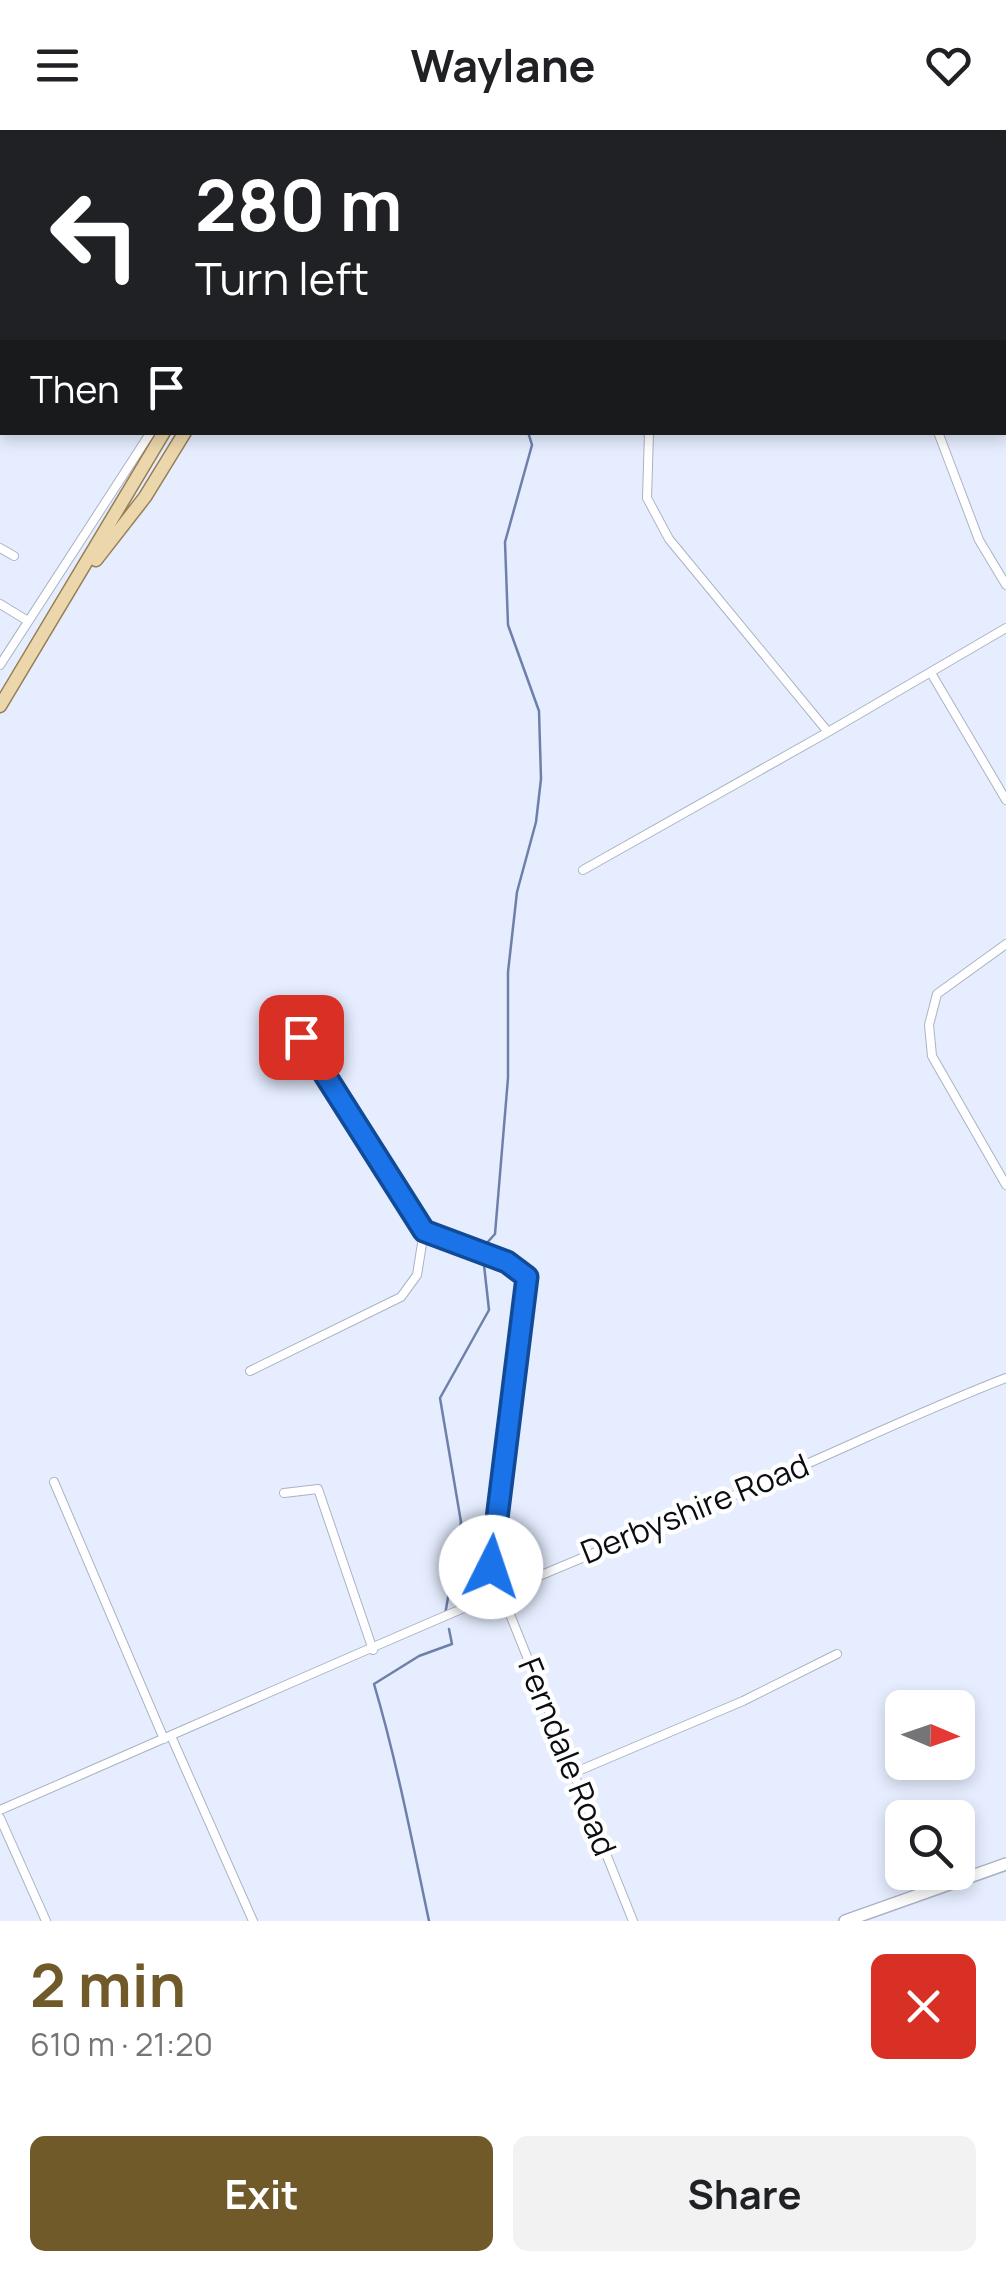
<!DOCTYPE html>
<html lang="en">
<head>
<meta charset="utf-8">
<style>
	:root { --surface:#fff; --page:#f2f2f2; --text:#202124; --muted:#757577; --accent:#705a29 }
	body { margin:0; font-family:Manrope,sans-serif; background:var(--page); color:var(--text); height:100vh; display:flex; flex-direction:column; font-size:38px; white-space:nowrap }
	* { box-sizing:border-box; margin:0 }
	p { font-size:32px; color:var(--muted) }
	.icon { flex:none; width:55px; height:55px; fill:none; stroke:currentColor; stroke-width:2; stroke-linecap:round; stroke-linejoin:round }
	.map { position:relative; height:1791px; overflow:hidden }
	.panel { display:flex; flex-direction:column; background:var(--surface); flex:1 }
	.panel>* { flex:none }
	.banner { position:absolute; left:0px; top:0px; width:1008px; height:305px; box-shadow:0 5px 15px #0003; background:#202124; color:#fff; overflow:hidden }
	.needle { width:65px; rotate:92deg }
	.fabs { position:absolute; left:885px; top:1560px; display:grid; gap:20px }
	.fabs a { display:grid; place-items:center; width:90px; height:90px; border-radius:15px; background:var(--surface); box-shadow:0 5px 15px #0003; font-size:50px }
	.pin { position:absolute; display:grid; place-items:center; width:85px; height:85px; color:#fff; margin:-42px; border-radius:20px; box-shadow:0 5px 15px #0006 }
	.me { position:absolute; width:110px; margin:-55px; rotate:4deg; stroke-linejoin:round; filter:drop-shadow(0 0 8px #0008) }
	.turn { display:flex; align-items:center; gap:35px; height:210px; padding:0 30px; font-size:45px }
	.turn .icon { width:130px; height:130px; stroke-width:2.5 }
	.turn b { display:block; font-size:70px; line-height:85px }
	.then { display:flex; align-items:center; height:95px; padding:0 30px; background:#0003; gap:20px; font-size:38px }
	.round { display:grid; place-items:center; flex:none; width:105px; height:105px; border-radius:15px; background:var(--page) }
	.headline { display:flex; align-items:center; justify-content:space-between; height:170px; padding:0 30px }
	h1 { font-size:60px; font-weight:700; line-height:75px; color:var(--accent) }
	.cta { display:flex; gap:20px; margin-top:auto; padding:20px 30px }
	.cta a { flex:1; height:115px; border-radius:15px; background:var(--accent); color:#fff; font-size:40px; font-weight:700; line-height:115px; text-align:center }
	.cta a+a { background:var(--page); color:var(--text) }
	header { display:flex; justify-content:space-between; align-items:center; height:130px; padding:0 30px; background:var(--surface); font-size:45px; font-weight:700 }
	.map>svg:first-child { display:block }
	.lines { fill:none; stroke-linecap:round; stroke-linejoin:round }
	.stream { stroke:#6e80aa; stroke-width:2.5 }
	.minor-casing { stroke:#abb2c3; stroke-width:10 }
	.secondary-casing { stroke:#abb2c3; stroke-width:14 }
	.primary-casing { stroke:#957f53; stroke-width:15 }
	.trunk-casing { stroke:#957f53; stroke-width:15 }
	.minor { stroke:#fff; stroke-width:8 }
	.secondary { stroke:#fff; stroke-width:11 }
	.primary { stroke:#ecd7ac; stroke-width:12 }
	.trunk { stroke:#e6ca90; stroke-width:12 }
	.route-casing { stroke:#114b97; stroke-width:25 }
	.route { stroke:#1a73e8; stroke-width:18 }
	.labels { text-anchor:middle; stroke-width:9; stroke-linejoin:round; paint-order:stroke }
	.street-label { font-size:32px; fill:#0b0d13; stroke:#fff }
</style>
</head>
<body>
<header><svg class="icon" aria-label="menu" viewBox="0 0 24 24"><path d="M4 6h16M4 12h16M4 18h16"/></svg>Waylane<svg class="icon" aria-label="heart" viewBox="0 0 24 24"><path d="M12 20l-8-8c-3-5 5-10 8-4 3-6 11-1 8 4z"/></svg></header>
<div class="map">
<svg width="1006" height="1791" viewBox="0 0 1006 1791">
	<rect width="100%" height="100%" fill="#e5edff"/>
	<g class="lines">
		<path class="stream" d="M 636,2 L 638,0
			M 484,1116 L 495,1104 L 508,948 L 508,842 L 517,762 L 536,692 L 541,649 L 539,581 L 508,495 L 505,412 L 532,315 L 528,302
			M 445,1485 L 461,1392 L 440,1268 L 489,1180 L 483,1126
			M 429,1791 C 412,1711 397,1632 374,1554 L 419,1526 L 452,1514 L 449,1499"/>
		<defs>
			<path id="minor" d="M 91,2 L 93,0
				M 146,2 L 148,0
				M 329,2 L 330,0
				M 440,2 L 442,0
				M 579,2 L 581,0
				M 778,2 L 780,0
				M 0,4 L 2,6
				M 0,60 L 2,61
				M 0,112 L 2,114
				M 0,167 L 2,168
				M 0,236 L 2,232
				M 649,302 L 647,368 L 669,409 L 828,602 L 1006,498
				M 938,302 L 979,410 L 1006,455
				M 0,418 L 14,426
				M 0,474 L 28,491
				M 0,535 L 151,302
				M 931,543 L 1006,670
				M 583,740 L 828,602
				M 1006,814 L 937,864 L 929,895 L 932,926 L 1006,1055
				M 301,907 L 424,1101 L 507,1132 L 527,1147 L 491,1437 L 633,1791
				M 250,1241 L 401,1167 L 417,1145 L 424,1101
				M 54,1352 L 164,1609
				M 284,1363 L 318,1359 L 373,1520
				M 171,1606 L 253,1791
				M 571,1644 L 743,1571 L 837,1524
				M 0,1680 C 233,1579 466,1474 701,1379 C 804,1338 903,1288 1006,1248
				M 0,1688 L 46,1791"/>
			<path id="secondary" d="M 845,1791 L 1006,1734"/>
			<path id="primary" d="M 355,2 L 357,0
				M 371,2 L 373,0
				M 96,430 L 145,367 L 185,302
				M 0,576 L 164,302"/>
			<path id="trunk" d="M 343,2 L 345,0
				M 387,2 L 389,0"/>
		</defs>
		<use href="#minor" class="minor-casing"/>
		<use href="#secondary" class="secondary-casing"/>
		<use href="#primary" class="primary-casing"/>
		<use href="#trunk" class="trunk-casing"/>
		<use href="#minor" class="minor"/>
		<use href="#secondary" class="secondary"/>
		<use href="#primary" class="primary"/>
		<use href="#trunk" class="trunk"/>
	</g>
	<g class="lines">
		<defs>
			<path id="route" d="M 301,907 L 424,1101 L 507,1132 L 527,1147 L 491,1437"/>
		</defs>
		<use href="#route" class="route-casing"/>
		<use href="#route" class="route"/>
	</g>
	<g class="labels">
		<g class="street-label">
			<text transform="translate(695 1379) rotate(-22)" y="11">Derbyshire Road</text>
			<text transform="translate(567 1627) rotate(68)" y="11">Ferndale Road</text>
		</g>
	</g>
</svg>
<div class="fabs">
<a><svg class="needle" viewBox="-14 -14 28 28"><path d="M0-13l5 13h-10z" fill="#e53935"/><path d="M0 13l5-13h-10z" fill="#757577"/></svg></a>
<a><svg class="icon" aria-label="search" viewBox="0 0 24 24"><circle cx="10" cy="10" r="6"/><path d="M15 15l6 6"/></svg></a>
</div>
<div class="pin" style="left:301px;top:907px;background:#d93025"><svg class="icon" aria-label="arrive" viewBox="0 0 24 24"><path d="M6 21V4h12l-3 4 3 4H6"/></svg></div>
<svg class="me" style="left:491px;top:1437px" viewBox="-20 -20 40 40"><circle r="19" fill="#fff"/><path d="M0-13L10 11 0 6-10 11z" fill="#1a73e8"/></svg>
<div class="banner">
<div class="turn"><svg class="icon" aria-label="left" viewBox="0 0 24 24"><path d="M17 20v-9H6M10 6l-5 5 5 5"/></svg><div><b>280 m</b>Turn left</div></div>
<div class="then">Then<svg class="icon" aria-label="arrive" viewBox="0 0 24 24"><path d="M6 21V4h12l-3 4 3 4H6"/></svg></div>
</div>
</div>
<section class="panel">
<div class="headline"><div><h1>2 min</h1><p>610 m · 21:20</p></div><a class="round" style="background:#d93025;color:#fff"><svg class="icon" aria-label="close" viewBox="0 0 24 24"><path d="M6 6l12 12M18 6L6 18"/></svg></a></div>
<div class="cta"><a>Exit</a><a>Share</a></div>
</section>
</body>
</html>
